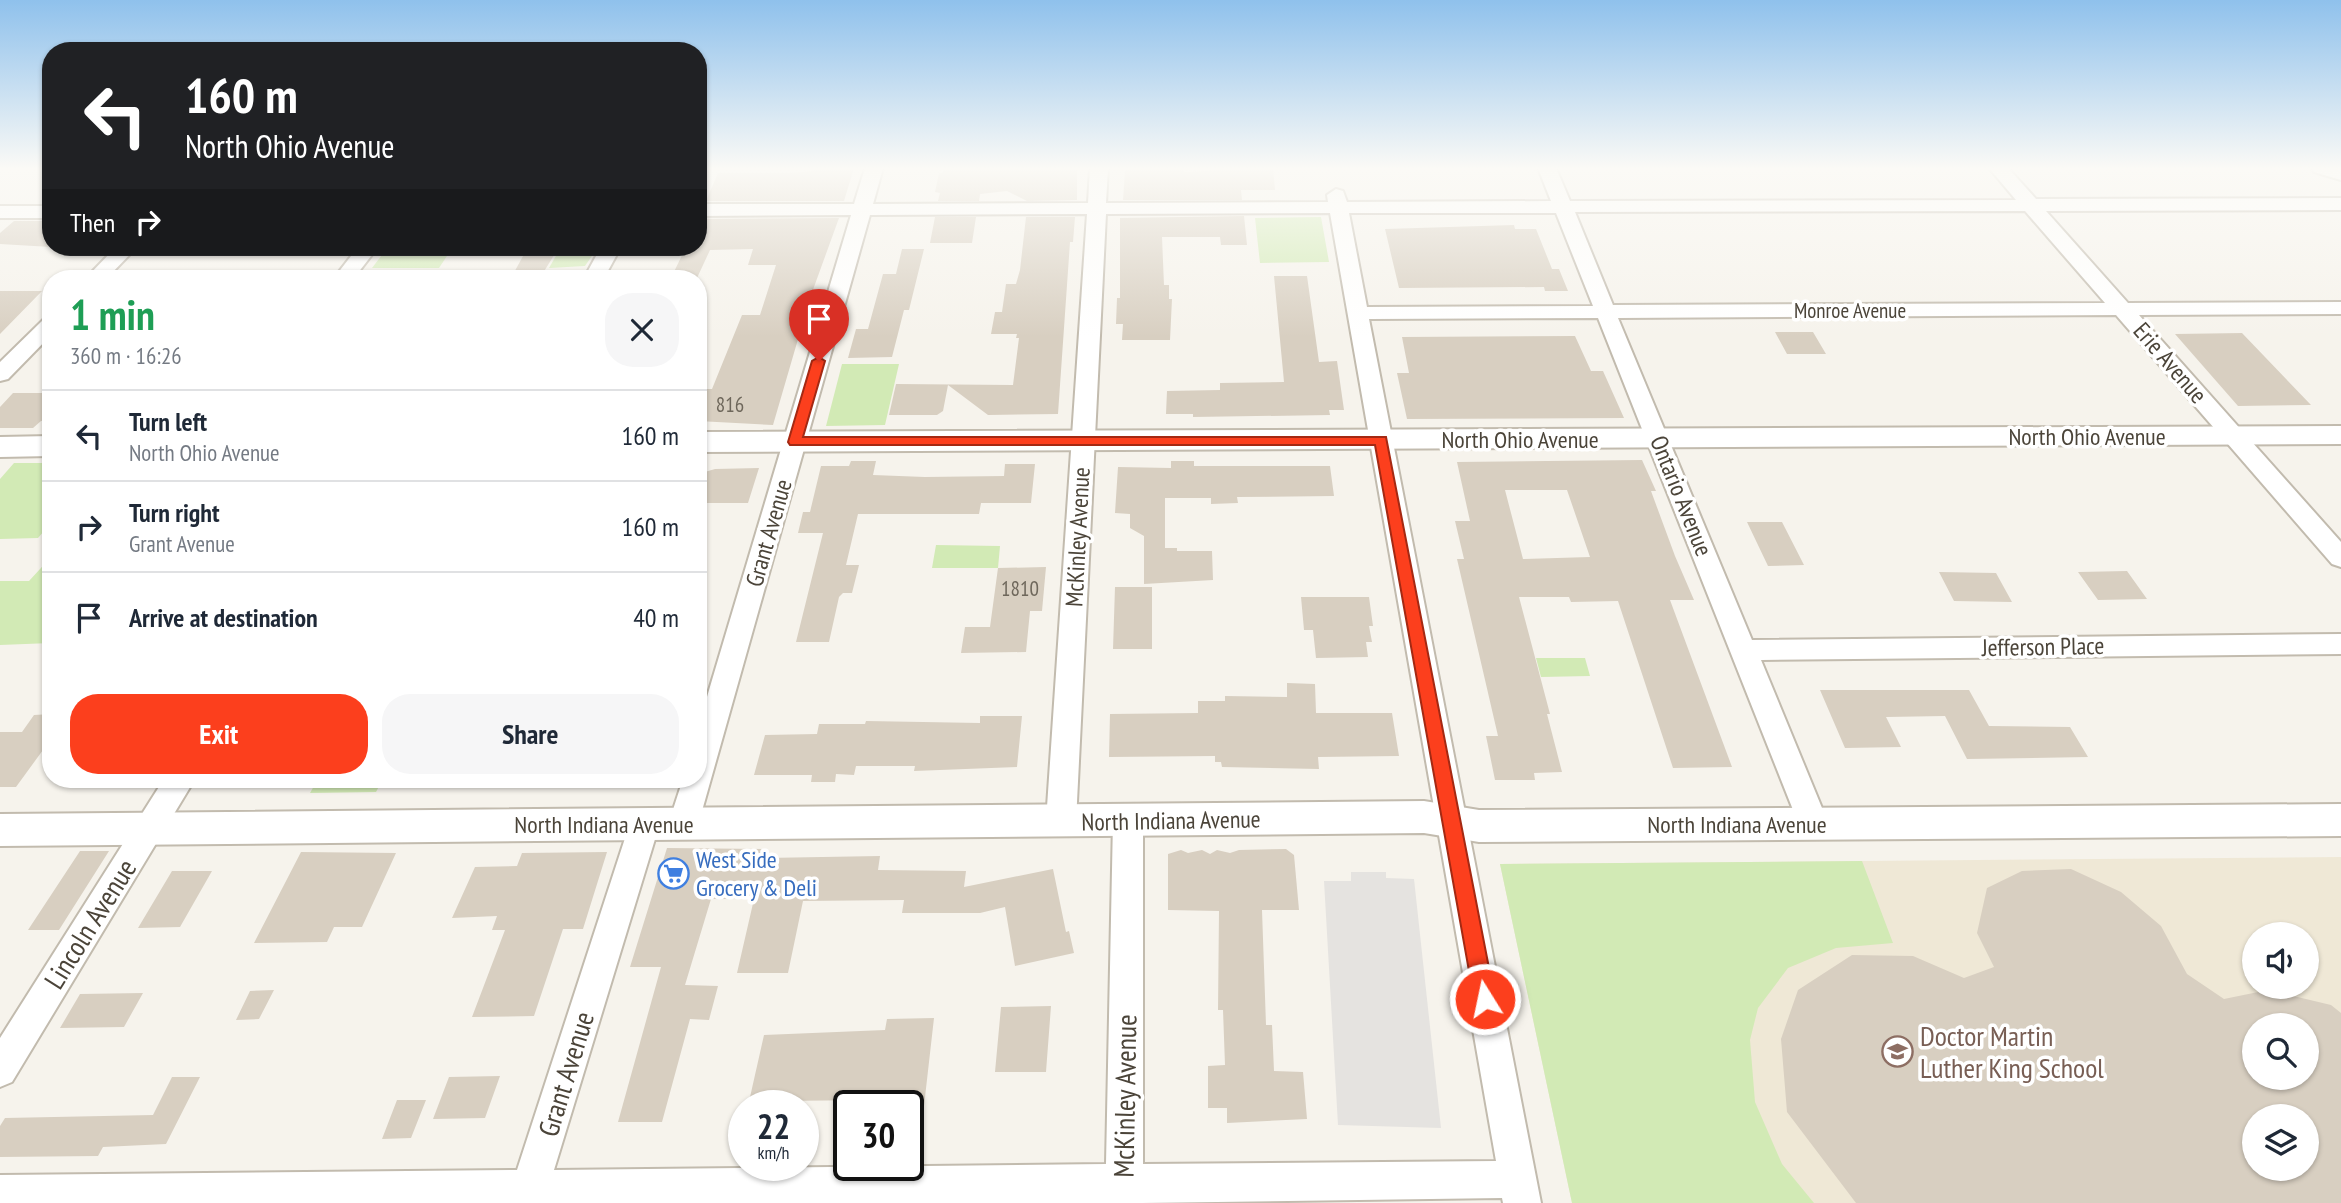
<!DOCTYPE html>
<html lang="en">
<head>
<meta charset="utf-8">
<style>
	:root { --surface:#fff; --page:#f6f6f7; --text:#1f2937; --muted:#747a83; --line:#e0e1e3; --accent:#fc3f1d }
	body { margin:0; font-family:"PT Sans Narrow",sans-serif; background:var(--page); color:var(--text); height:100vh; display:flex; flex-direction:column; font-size:26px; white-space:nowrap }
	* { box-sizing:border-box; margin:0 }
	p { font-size:23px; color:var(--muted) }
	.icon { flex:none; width:38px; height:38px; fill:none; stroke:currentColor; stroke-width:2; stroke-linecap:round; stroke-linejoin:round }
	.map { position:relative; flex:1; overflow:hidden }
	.drawer { position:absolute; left:42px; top:270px; width:665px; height:518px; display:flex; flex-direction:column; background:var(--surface); border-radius:28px; box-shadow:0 2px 5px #0004 }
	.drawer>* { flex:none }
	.guide { position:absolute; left:42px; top:42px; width:665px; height:214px; border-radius:28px; box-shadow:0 2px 5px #0004; background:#202124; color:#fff; overflow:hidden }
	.buttons { position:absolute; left:2242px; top:922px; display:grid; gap:14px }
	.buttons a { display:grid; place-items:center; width:77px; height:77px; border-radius:50%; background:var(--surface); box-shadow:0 2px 5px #0004; font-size:35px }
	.speed { position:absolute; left:728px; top:1090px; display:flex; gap:14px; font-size:35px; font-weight:700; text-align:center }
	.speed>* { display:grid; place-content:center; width:91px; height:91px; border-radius:50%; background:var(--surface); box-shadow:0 2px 5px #0004; line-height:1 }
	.speed small { font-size:18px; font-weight:400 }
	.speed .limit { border:4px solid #111; border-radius:10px; background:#fff; color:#111 }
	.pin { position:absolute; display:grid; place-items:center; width:60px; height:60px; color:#fff; margin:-72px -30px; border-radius:50% 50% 50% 0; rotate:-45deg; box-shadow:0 0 7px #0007 }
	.pin .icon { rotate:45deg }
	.me { position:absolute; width:77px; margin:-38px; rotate:350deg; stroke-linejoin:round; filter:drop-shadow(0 0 5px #0008) }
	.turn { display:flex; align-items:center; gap:24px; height:147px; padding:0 28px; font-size:32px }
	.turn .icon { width:91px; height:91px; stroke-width:2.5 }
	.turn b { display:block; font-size:49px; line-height:60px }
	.then { display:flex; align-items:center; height:66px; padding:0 28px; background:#0003; gap:14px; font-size:26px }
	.round { display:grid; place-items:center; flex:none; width:74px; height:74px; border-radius:28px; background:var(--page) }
	.headline { display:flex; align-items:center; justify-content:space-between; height:119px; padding:0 28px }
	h1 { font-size:42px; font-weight:600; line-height:52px; color:#1e9e55 }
	.action { display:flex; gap:14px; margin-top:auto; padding:14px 28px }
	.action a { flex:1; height:80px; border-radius:28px; background:var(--accent); color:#fff; font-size:28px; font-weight:600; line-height:80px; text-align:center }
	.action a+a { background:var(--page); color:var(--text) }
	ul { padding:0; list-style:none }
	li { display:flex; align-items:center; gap:21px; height:91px; padding:0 28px; border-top:2px solid var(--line) }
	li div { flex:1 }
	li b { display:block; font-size:26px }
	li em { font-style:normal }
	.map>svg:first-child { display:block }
	.education { fill:#efe8d6; fill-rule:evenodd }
	.green { fill:#d2eab5 }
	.parking { fill:#e5e3e0 }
	.building { fill:#d8cfc1; fill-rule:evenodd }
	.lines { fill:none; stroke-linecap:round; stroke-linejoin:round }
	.minor-casing { stroke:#c2bbae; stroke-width:4 }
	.tertiary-casing { stroke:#c2bbae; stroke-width:4 }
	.minor { fill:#fff; fill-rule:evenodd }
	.tertiary { fill:#fff; fill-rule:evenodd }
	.route { fill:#fc3f1d; stroke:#a42913; stroke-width:2 }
	.labels { text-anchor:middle; stroke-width:7; stroke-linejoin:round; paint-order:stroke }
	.far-street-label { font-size:21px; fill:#4b4439; stroke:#fff }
	.number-label { font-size:21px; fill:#6e675b }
	.street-label { font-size:24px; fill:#4b4439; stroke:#fff }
	.shop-label { font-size:24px; fill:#366cbe; stroke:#fff; text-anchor:start }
	.near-street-label { font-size:28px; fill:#4b4439; stroke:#fff }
	.near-education-label { font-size:28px; fill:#785e54; stroke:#fff; text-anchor:start }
</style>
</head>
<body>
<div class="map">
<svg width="2341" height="1203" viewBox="0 0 2341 1203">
	<rect width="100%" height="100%" fill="#f6f3ec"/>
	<path class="education" d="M 2341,857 L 2341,1203 L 1572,1203 L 1500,864 ZM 2254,934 L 2306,934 L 2306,987 L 2254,987 ZM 2254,1026 L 2306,1026 L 2306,1078 L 2254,1078 ZM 2254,1116 L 2306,1116 L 2306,1169 L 2254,1169 Z"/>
	<path class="green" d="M 1321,217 L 1329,262 L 1260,263 L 1255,218 Z
		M 388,247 L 453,247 L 439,268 L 372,268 Z
		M 561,247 L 598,247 L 585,266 L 549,268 Z
		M 842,364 L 899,364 L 885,425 L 826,426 Z
		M 14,463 L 51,463 L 51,523 L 38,538 L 0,539 L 0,479 Z
		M 936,545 L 1000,546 L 998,568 L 932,568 Z
		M 51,557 L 51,643 L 0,645 L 0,581 L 29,581 Z
		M 1536,658 L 1585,658 L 1590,676 L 1541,677 Z
		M 318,779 L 383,779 L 376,792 L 310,793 Z
		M 1862,861 L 1893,943 L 1836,948 L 1788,968 L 1758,1008 L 1750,1040 L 1755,1102 L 1782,1164 L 1814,1203 L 1572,1203 L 1500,864 Z"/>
	<path class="parking" d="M 1351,872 L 1386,872 L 1386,878 L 1414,879 L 1441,1128 L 1338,1125 L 1324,881 L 1351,881 Z"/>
	<path class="building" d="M 815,168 L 854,168 L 844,201 L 706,201 L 718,173 L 788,173 L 814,171 Z
		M 943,168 L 1077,168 L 1077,200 L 1027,201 L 1007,191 L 980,194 L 979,201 L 938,201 L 940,193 L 935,192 L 939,173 L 943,173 Z
		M 1132,168 L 1184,168 L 1184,172 L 1273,168 L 1275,190 L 1241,190 L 1242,200 L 1123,200 L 1125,171 Z
		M 1244,216 L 1247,245 L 1221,245 L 1220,237 L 1162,237 L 1164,285 L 1169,285 L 1169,299 L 1172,299 L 1170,340 L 1122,340 L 1123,324 L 1116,324 L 1117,298 L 1120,298 L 1120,218 Z
		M 935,217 L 976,217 L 972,243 L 930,243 Z
		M 1026,217 L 1075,217 L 1073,242 L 1070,242 L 1058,414 L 988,415 L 948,385 L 943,411 L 937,415 L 889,415 L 896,384 L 1013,385 L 1019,338 L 1016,338 L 1017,334 L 991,334 L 995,312 L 1002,312 L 1006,284 L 1016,284 L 1020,270 Z
		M 839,218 L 810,298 L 773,425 L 698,421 L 698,389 L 712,389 L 742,315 L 760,315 L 776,265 L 748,265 L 753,249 L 710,250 L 697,278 L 671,278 L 686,247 L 698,247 L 698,219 Z
		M 14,221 L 51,221 L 51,247 L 0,244 L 0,233 Z
		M 1514,225 L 1515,229 L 1536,229 L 1552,269 L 1559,269 L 1568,291 L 1545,291 L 1544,287 L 1399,288 L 1385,229 Z
		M 528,247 L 559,247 L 540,278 L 511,278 Z
		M 902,249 L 924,249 L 909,310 L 904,310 L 892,357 L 848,358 L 856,329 L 868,329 L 883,274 L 896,274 Z
		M 1274,276 L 1307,276 L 1319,362 L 1337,361 L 1344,410 L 1329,410 L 1330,415 L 1193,417 L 1193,414 L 1166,414 L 1167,391 L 1220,390 L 1220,383 L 1284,382 Z
		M 0,291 L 42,291 L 0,334 Z
		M 1775,332 L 1813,332 L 1826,354 L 1787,354 Z
		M 2242,333 L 2311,405 L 2238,406 L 2175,334 Z
		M 1575,336 L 1591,371 L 1603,371 L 1624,418 L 1407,419 L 1397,373 L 1409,373 L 1402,337 Z
		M 13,393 L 51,393 L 51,420 L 41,421 L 33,428 L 0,428 L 0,407 Z
		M 1642,460 L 1656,491 L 1651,491 L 1675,556 L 1694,600 L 1670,600 L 1732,767 L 1673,768 L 1618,601 L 1571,602 L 1569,597 L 1519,597 L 1550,714 L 1547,714 L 1562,772 L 1534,773 L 1535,780 L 1495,780 L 1486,736 L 1498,736 L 1457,559 L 1464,559 L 1455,521 L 1470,521 L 1457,462 ZM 1505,490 L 1567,490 L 1590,557 L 1523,559 Z
		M 851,461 L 876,461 L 873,475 L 925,477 L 1004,476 L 1005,464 L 1035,464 L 1031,503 L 981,503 L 979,514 L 858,514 L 846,565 L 859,565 L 852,593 L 843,593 L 839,597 L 829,642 L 796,642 L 823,533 L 798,533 L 803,512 L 810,512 L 821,466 L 849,466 Z
		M 1171,461 L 1194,461 L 1194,466 L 1330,466 L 1334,496 L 1237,497 L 1238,503 L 1211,504 L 1211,498 L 1165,498 L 1165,548 L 1177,548 L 1177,551 L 1212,551 L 1213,580 L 1144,584 L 1144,536 L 1130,528 L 1130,514 L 1115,513 L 1118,467 L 1171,468 Z
		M 759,468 L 748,503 L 698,503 L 698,474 L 715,469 Z
		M 1747,522 L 1782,522 L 1804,565 L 1768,566 Z
		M 1046,567 L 1042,611 L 1030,611 L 1026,652 L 961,653 L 965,627 L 990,627 L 998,568 Z
		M 2127,571 L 2147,599 L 2098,600 L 2078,572 Z
		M 1939,572 L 1996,573 L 2012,602 L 1954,601 Z
		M 1115,587 L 1152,587 L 1152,649 L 1113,649 Z
		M 1301,597 L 1369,597 L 1373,626 L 1369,626 L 1372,642 L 1366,642 L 1368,657 L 1316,658 L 1313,630 L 1304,630 Z
		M 1287,683 L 1315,684 L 1316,713 L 1392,713 L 1399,756 L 1318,757 L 1319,769 L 1222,767 L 1221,762 L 1215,762 L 1215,756 L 1109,757 L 1110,714 L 1198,713 L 1198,701 L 1225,701 L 1225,696 L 1287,697 Z
		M 1820,690 L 1969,690 L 1989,726 L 2070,727 L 2088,757 L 1967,759 L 1945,716 L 1886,717 L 1901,747 L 1845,748 Z
		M 51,714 L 51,739 L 16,787 L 0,787 L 0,732 L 22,732 L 34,715 Z
		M 980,716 L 1022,716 L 1017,767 L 914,771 L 915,766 L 856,766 L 854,775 L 836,774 L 835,782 L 811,782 L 812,775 L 754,775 L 765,735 L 817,734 L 819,724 L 865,724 L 866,721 L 980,723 Z
		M 667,848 L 767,849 L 765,858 L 880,856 L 878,870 L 966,871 L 964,887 L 1053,869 L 1066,932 L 1069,931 L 1074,953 L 1015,966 L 1005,907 L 980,913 L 902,913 L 904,900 L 803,901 L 788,973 L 737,973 L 754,899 L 711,899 L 685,985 L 718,986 L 709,1020 L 690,1019 L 662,1122 L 618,1122 L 661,967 L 630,967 Z
		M 1286,849 L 1294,855 L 1299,910 L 1262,910 L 1266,1025 L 1272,1025 L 1274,1071 L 1303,1072 L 1307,1119 L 1227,1123 L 1227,1108 L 1208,1108 L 1208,1066 L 1225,1065 L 1223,1010 L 1218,1010 L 1219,911 L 1168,910 L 1168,854 L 1181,850 L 1188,853 L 1202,850 L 1210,854 L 1217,850 L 1230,853 L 1239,850 Z
		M 80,851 L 109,851 L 59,930 L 28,930 Z
		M 301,852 L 396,853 L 362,927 L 334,927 L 327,942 L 254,943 Z
		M 607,852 L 583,929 L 563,929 L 534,1016 L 472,1017 L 505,930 L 492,930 L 497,916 L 452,918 L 475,867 L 517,866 L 522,853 Z
		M 2071,869 L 2121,892 L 2161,926 L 2187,974 L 2224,999 L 2268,990 L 2331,1005 L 2341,1013 L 2341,1203 L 1856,1203 L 1787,1112 L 1781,1039 L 1798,990 L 1852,955 L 1913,956 L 1964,978 L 1994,967 L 1977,933 L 1987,888 L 2022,871 ZM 2254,1026 L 2306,1026 L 2306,1078 L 2254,1078 ZM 2254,1116 L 2306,1116 L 2306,1169 L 2254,1169 Z
		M 172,871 L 212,871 L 180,927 L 138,928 Z
		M 274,990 L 259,1019 L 236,1020 L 250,991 Z
		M 143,993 L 124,1027 L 60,1028 L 80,994 Z
		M 1051,1006 L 1046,1072 L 995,1072 L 1001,1007 Z
		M 934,1018 L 924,1106 L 874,1106 L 875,1100 L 776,1101 L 775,1106 L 748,1106 L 764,1035 L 885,1030 L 887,1019 Z
		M 500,1076 L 485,1118 L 433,1119 L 449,1077 Z
		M 172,1077 L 200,1077 L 166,1144 L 103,1147 L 98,1156 L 0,1157 L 0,1126 L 5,1118 L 153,1115 Z
		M 397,1100 L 426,1100 L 411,1138 L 382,1139 Z"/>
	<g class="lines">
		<defs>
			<path id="minor" d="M 865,168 L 883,168 L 873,204 L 1088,203 L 1090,168 L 1108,168 L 1106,203 L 1328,202 L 1327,195 L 1336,189 L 1343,191 L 1347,202 L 1551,201 L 1538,168 L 1556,168 L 1570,201 L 2016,200 L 1989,168 L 2008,168 L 2036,199 L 2341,198 L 2341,210 L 2046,211 L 2128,303 L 2341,302 L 2341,314 L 2139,315 L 2341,542 L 2341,567 L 2332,564 L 2116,315 L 1618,318 L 1752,640 L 2341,634 L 2341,654 L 1761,660 L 1829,825 L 1825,834 L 1814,838 L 1803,834 L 1799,825 L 1598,318 L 1369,319 L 1541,1203 L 1503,1203 L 1502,1198 L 1142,1203 L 0,1203 L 0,1175 L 517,1170 L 629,826 L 633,817 L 644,813 L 655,817 L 659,826 L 554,1170 L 1106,1164 L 1113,821 L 1117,812 L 1128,808 L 1139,812 L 1143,821 L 1143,1164 L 1496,1161 L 1330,213 L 1106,214 L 1076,822 L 1072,831 L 1061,835 L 1050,831 L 1046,822 L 1087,214 L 870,215 L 698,825 L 694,834 L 683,838 L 672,834 L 668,825 L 683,779 L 698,779 L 698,727 L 851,215 L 698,216 L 698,204 L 854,204 ZM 2025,211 L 2105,303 L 1613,305 L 1575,212 ZM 1349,213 L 1556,213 L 1593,306 L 1367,307 Z
				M 2311,168 L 2341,169 L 2341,180 L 2314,172 Z
				M 0,206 L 51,206 L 51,218 L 0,218 Z
				M 116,247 L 137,247 L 107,278 L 86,278 Z
				M 358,247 L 378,247 L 354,278 L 334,278 Z
				M 601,247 L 621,247 L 604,278 L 584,278 Z
				M 51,317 L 51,335 L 8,379 L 0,381 L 0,362 L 44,319 Z
				M 164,779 L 195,779 L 12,1082 L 0,1087 L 0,1038 Z"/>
			<path id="tertiary" d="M 2341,426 L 2341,444 L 698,452 L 698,432 Z
				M 51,436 L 51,456 L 0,457 L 0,437 Z
				M 1424,801 L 1479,810 L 2341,804 L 2341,836 L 1479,842 L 1424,833 L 0,846 L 0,814 Z"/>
		</defs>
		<use href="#minor" class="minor-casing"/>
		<use href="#tertiary" class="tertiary-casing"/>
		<use href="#minor" class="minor"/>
		<use href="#tertiary" class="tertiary"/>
	</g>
	<linearGradient id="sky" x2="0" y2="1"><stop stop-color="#8fc1ec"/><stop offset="0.5" stop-color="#fbfaf6"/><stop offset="1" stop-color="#fbfaf6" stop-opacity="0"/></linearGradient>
	<rect width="2341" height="337" fill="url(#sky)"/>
	<path class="route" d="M 819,357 L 825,361 L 803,437 L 1386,437 L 1495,999 L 1492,1006 L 1485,1009 L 1477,1006 L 1474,999 L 1375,445 L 790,445 L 788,442 L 812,361 Z"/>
	<defs>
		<symbol id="supermarket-ring" viewBox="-11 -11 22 22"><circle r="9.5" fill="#fff" stroke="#3f7fe0" stroke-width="1.5"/><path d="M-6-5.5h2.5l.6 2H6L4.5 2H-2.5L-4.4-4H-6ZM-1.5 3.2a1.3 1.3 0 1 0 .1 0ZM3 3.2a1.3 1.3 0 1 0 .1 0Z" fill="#3f7fe0"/></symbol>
		<symbol id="school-ring" viewBox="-11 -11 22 22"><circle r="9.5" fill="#fff" stroke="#8d6e63" stroke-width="1.5"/><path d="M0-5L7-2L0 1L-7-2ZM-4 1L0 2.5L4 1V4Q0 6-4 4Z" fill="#8d6e63"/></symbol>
	</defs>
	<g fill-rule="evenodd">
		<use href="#supermarket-ring" x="656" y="856" width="35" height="35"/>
		<use href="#school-ring" x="1880" y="1034" width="35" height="35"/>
	</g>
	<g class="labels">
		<g class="far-street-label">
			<text x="1850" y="318">Monroe Avenue</text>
		</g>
		<g class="number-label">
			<text x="730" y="412">816</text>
			<text x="1020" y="596">1810</text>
		</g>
		<g class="street-label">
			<text transform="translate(2170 363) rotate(49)" y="8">Erie Avenue</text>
			<text x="2087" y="445">North Ohio Avenue</text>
			<text x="1520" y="448">North Ohio Avenue</text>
			<text transform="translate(1681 496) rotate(68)" y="8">Ontario Avenue</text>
			<text transform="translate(769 533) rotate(-74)" y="8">Grant Avenue</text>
			<text transform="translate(1078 537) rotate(-87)" y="8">McKinley Avenue</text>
			<text transform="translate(2043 647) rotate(-1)" y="8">Jefferson Place</text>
			<text transform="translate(1171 821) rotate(-1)" y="8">North Indiana Avenue</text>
			<text x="604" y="833">North Indiana Avenue</text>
			<text x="1737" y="833">North Indiana Avenue</text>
		</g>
		<g class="shop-label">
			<text x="696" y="868">West Side<tspan x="696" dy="28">Grocery &amp; Deli</tspan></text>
		</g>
		<g class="near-street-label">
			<text transform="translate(90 924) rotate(-58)" y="10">Lincoln Avenue</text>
			<text transform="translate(566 1074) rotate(-73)" y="10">Grant Avenue</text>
			<text transform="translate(1125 1096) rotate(-89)" y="10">McKinley Avenue</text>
		</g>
		<g class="near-education-label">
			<text x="1920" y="1046">Doctor Martin<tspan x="1920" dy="32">Luther King School</tspan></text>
		</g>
	</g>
</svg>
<div class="buttons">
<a><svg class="icon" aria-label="sound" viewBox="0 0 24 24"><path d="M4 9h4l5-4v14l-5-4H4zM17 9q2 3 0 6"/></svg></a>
<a><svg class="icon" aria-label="search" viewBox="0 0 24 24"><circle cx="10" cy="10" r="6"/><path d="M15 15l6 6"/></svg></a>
<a><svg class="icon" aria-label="layers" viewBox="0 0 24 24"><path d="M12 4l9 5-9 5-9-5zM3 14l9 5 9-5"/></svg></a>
</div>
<div class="speed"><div>22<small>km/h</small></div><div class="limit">30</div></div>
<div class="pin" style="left:819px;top:361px;background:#d93025"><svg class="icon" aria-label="arrive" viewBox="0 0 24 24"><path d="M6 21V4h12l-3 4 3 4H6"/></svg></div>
<svg class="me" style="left:1485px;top:999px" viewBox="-20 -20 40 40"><circle r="17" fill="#fc3f1d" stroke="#fff" stroke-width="3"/><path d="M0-11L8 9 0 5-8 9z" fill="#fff"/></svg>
<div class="guide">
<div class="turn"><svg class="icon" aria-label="left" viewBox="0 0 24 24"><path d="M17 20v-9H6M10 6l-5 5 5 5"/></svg><div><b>160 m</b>North Ohio Avenue</div></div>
<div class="then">Then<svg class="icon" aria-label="right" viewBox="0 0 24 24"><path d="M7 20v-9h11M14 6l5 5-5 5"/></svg></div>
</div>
<section class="drawer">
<div class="headline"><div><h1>1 min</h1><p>360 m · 16:26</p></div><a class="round"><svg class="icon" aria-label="close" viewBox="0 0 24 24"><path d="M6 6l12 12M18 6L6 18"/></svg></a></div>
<ul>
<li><svg class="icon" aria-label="left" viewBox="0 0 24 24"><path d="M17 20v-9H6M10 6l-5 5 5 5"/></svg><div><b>Turn left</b><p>North Ohio Avenue</p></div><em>160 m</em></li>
<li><svg class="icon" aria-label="right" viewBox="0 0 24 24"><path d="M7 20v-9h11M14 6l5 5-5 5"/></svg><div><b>Turn right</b><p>Grant Avenue</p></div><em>160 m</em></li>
<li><svg class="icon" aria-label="arrive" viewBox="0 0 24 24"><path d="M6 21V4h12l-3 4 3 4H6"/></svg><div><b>Arrive at destination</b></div><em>40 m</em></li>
</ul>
<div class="action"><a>Exit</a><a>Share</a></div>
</section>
</div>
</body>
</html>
